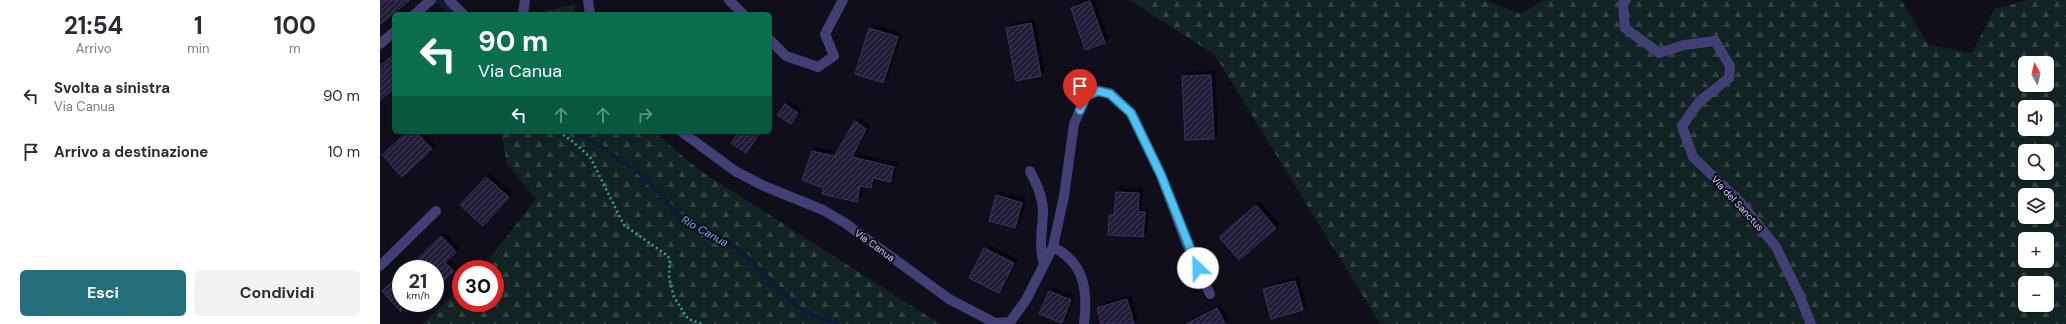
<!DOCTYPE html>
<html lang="it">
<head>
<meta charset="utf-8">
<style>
	:root { --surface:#fff; --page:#f2f2f3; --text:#2b2b33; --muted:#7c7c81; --accent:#256f7c }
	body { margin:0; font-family:"DM Sans",sans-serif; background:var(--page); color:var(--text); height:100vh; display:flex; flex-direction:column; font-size:15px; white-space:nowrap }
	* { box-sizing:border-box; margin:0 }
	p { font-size:13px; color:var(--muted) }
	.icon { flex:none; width:22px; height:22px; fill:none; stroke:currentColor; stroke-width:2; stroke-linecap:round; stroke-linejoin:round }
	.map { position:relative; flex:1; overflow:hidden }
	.details { display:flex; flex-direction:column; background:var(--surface); width:380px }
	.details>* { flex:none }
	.hud { position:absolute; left:12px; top:12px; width:380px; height:122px; border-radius:6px; box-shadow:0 1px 3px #0004; background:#0b6e4f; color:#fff; overflow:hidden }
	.needle { width:26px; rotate:352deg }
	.controls { position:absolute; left:1638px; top:56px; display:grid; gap:8px }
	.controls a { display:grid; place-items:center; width:36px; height:36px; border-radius:6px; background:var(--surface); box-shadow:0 1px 3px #0004; font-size:20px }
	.speed { position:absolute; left:12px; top:260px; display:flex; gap:8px; font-size:20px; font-weight:700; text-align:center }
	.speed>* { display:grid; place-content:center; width:52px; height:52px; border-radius:50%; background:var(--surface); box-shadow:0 1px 3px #0004; line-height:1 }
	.speed small { font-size:10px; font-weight:400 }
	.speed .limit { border:6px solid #d22; background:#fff; color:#111 }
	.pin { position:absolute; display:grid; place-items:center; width:34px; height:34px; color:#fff; margin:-41px -17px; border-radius:50% 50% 50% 0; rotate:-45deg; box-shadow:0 0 4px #0007 }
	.pin .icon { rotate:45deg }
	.me { position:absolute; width:44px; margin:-22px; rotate:336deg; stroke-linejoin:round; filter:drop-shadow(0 0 3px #0008) }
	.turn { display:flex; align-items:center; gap:14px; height:84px; padding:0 20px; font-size:18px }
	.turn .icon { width:52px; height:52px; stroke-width:2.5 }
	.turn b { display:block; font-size:28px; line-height:34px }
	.lanes { display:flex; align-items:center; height:38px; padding:0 20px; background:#0003; justify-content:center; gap:20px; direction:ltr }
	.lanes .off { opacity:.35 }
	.eta { display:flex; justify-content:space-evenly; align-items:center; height:68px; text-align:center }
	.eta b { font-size:24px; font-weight:700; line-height:28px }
	.action { display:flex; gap:8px; margin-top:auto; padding:8px 20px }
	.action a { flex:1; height:46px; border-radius:6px; background:var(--accent); color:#fff; font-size:16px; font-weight:700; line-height:46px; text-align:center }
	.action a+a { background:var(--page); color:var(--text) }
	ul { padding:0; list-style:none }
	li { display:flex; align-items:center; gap:12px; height:56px; padding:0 20px }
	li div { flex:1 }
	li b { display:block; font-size:15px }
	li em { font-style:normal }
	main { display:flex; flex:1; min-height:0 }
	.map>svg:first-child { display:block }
	.forest { fill:url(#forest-firs); fill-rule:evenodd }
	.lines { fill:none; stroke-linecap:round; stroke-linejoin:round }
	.stream { stroke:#0e1c33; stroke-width:5 }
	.building { fill:url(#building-hatch); stroke:#3b3162; filter:url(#shadow) }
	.path { stroke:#3c9e99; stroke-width:2.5; stroke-dasharray:2 3; stroke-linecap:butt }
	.minor { stroke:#413f74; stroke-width:10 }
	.route-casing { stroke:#337fa1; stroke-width:10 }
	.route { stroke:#4fc3f7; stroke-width:7 }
	.labels { text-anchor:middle; stroke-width:4; stroke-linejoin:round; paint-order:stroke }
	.street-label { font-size:10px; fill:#d3cef8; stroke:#100e1b }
	.water-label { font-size:11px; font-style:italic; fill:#6aafeb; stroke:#100e1b }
</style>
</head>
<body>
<main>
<section class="details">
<div class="eta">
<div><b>21:54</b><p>Arrivo</p></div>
<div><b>1</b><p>min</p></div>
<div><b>100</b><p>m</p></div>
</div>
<ul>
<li><svg class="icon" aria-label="left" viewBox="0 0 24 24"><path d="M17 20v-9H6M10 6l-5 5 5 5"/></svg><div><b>Svolta a sinistra</b><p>Via Canua</p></div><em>90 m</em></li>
<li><svg class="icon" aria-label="arrive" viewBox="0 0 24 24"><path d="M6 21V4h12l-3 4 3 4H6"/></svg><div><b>Arrivo a destinazione</b></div><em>10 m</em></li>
</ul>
<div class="action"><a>Esci</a><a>Condividi</a></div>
</section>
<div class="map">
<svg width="1686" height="324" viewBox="0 0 1686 324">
	<defs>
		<pattern id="forest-firs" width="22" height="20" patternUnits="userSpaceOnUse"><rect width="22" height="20" fill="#112423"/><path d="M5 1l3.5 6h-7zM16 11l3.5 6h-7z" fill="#334344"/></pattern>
		<pattern id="building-hatch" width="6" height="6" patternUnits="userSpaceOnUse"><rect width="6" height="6" fill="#221c39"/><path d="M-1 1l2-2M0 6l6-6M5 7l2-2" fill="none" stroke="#413c56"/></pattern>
		<filter id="shadow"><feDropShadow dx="3.5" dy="-3.5" stdDeviation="0" flood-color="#0009"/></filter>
	</defs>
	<rect width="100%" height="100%" fill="#100e1b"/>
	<path class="forest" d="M 745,0 L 1106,0 L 1140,14 L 1164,0 L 1521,0 L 1549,45 L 1592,53 L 1614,9 L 1648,0 L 1686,0 L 1686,324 L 1000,324 L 835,55 L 751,1 ZM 1645,63 L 1667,63 L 1667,85 L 1645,85 ZM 1645,107 L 1667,107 L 1667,129 L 1645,129 ZM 1645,151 L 1667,151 L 1667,173 L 1645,173 ZM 1645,195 L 1667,195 L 1667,217 L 1645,217 ZM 1645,239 L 1667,239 L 1667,261 L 1645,261 ZM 1645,283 L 1667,283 L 1667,305 L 1645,305 Z
		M 195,4 L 194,14 L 160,14 L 162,12 Z
		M 121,132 L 274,132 L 319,170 L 560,324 L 42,324 L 81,288 L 81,303 L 115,303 L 115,269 L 101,269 L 156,199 L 127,164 Z"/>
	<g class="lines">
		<path class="stream" d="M 58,0 L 72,14
			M 198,132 L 260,173 L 283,197 L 296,214 L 357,248 L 419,308 L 442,320 L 456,324"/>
	</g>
	<path class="building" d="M 0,0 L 30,0 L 0,24 Z
		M 710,1 L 725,43 L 705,50 L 691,8 Z
		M 651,23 L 661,76 L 636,81 L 626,28 Z
		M 489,28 L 518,37 L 503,83 L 475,74 Z
		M 14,54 L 14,88 L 0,100 L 0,66 Z
		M 831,75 L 834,139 L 805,140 L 802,76 Z
		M 405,104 L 418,113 L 411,124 L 397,115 Z
		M 475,121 L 486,129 L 472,157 L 514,167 L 510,182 L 493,178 L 491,188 L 480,186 L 477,202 L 442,194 L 443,188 L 422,180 L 432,151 L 454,156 Z
		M 27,132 L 36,132 L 52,149 L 22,177 L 2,155 Z
		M 359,132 L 381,132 L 366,153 L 351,143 Z
		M 106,177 L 129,197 L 103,226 L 80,205 Z
		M 736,192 L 759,193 L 758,212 L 765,212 L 763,237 L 728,235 L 729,215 L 734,215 Z
		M 616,195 L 642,203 L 635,228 L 609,221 Z
		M 876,205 L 896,228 L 859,260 L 839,237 Z
		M 61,236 L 76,252 L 65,262 L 74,271 L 55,288 L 55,269 L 27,269 Z
		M 604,248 L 634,263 L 619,293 L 589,278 Z
		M 21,274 L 21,312 L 2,291 Z
		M 915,281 L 923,310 L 891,319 L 883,289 Z
		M 669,291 L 691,300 L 682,323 L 659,314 Z
		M 747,299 L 754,324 L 721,324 L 717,308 Z
		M 837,308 L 845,324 L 806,324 Z"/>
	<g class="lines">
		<path class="path" d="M 179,132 L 192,141 L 210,157 L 244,225 L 288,256 L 290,260 L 289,278 L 294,297 L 308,319 L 322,324"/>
		<path class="minor" d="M 69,0 L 83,14
			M 208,0 L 210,14
			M 349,0 L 363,14
			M 1246,0 L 1243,3 L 1245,28 L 1279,53 L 1304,45 L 1335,41 L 1350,66 L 1349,78 L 1319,102 L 1302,126 L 1313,157 L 1361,203 L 1396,247 L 1418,292 L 1431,324
			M 35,14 L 51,0
			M 143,14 L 145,0
			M 390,40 L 406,56 L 438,67 L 454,56 L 445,34 L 463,0
			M 0,44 L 14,32
			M 302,132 L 355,171 L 384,186 L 443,210 L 465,223 L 569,299 L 615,323 L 630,322 L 646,300 L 673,247 L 684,196 L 694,124 L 706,96 L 718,91 L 730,93 L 751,113 L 781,175 L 806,242 L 830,294
			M 650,171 C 656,183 662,195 663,209 C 663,229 658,244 664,265
			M 673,247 C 705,263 708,291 704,324
			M 0,266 L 56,211"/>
	</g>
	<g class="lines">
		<defs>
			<path id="route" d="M 700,110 L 706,96 L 718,91 L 730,94 L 751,113 L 781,175 L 818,268"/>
		</defs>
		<use href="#route" class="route-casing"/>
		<use href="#route" class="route"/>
	</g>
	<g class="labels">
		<g class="street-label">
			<text transform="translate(1358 203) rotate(47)" y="4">Via del Sanctus</text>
			<text transform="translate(495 245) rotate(36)" y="4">Via Canua</text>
		</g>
		<g class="water-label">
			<text transform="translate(325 231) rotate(29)" y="4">Rio Canua</text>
		</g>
	</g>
</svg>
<div class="controls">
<a><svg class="needle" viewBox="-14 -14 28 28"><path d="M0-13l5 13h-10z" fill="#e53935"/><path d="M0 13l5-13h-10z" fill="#7c7c81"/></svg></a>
<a><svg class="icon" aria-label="sound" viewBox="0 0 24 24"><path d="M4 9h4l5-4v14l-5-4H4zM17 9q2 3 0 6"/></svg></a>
<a><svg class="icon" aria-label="search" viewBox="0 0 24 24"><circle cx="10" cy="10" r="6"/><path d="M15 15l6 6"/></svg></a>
<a><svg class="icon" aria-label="layers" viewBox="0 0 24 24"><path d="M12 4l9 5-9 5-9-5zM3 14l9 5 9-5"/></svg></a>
<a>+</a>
<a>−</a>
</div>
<div class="speed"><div>21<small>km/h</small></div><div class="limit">30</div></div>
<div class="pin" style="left:700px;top:110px;background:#d93025"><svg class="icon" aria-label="arrive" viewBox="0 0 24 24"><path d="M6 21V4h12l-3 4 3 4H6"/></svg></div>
<svg class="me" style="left:818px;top:268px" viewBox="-20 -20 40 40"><circle r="19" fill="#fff"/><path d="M0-13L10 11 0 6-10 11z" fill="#4fc3f7"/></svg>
<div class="hud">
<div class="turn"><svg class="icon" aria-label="left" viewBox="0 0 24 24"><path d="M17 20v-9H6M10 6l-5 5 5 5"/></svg><div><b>90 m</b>Via Canua</div></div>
<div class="lanes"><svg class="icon" aria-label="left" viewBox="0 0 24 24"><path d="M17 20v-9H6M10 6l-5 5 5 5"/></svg><svg class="icon off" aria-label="ahead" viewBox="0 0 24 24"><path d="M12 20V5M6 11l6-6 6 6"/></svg><svg class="icon off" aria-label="ahead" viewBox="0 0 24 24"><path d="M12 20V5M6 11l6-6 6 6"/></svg><svg class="icon off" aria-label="right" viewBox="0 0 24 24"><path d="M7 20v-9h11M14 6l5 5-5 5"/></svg></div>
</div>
</div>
</main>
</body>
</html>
